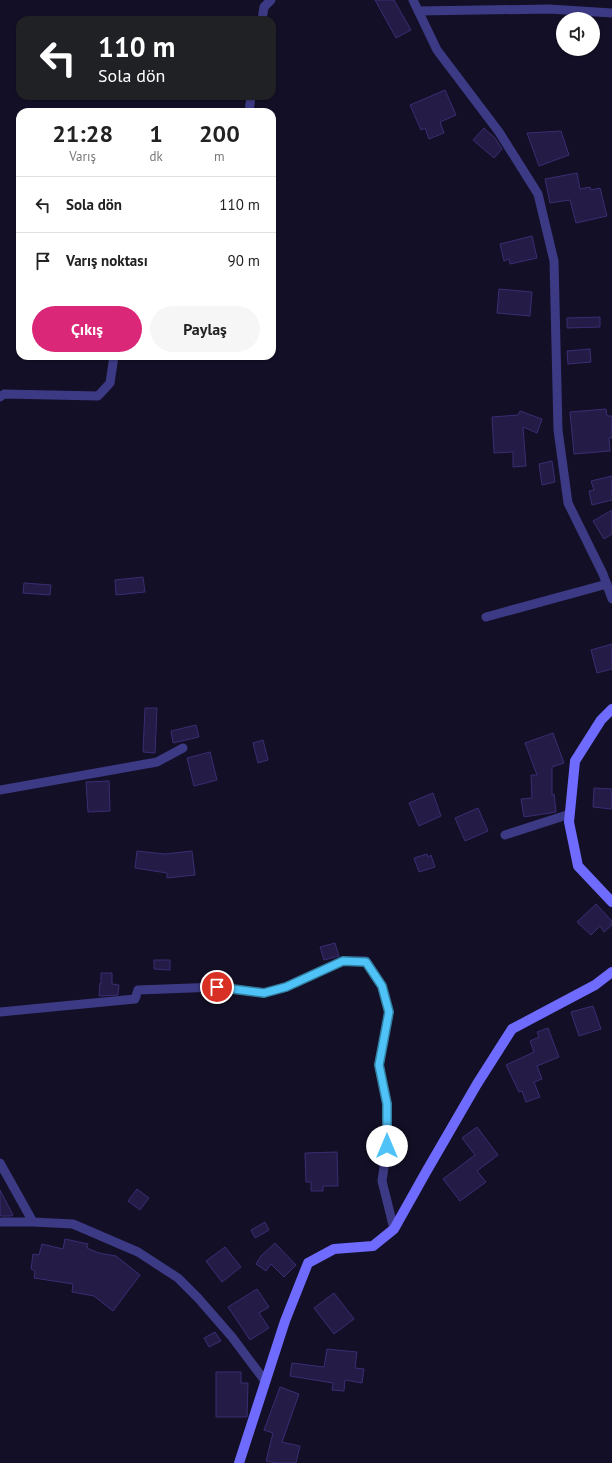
<!DOCTYPE html>
<html lang="tr">
<head>
<meta charset="utf-8">
<style>
	:root { --surface:#fff; --page:#f6f6f6; --text:#222; --muted:#767676; --line:#e0e0e0; --accent:#db2777 }
	body { margin:0; font-family:"PT Sans",sans-serif; background:var(--page); color:var(--text); height:100vh; display:flex; flex-direction:column; font-size:15px; white-space:nowrap }
	* { box-sizing:border-box; margin:0 }
	p { font-size:13px; color:var(--muted) }
	.icon { flex:none; width:22px; height:22px; fill:none; stroke:currentColor; stroke-width:2; stroke-linecap:round; stroke-linejoin:round }
	.map { position:relative; flex:1; overflow:hidden }
	.panel { position:absolute; left:16px; top:108px; width:260px; height:252px; display:flex; flex-direction:column; background:var(--surface); border-radius:12px; box-shadow:0 1px 3px #0004 }
	.panel>* { flex:none }
	.banner { position:absolute; left:16px; top:16px; width:260px; height:84px; border-radius:12px; box-shadow:0 1px 3px #0004; background:#202124; color:#fff; overflow:hidden }
	.tools { position:absolute; left:556px; top:12px; display:grid; gap:8px }
	.tools a { display:grid; place-items:center; width:44px; height:44px; border-radius:50%; background:var(--surface); box-shadow:0 1px 3px #0004; font-size:20px }
	.pin { position:absolute; display:grid; place-items:center; width:34px; height:34px; color:#fff; margin:-17px; border:2px solid #fff; border-radius:50%; box-shadow:0 1px 4px #0007 }
	.me { position:absolute; width:44px; margin:-22px; rotate:0deg; stroke-linejoin:round; filter:drop-shadow(0 0 3px #0008) }
	.turn { display:flex; align-items:center; gap:14px; height:84px; padding:0 16px; font-size:18px }
	.turn .icon { width:52px; height:52px; stroke-width:2.5 }
	.turn b { display:block; font-size:28px; line-height:34px }
	.eta { display:flex; justify-content:space-evenly; align-items:center; height:68px; text-align:center }
	.eta b { font-size:24px; font-weight:600; line-height:28px }
	.button { display:flex; gap:8px; margin-top:auto; padding:8px 16px }
	.button a { flex:1; height:46px; border-radius:24px; background:var(--accent); color:#fff; font-size:16px; font-weight:600; line-height:46px; text-align:center }
	.button a+a { background:var(--page); color:var(--text) }
	ul { padding:0; list-style:none }
	li { display:flex; align-items:center; gap:12px; height:56px; padding:0 16px; border-top:1px solid var(--line) }
	li div { flex:1 }
	li b { display:block; font-size:15px }
	li em { font-style:normal }
	.map>svg:first-child { display:block }
	.building { fill:#241b47; stroke:#3b2d73 }
	.lines { fill:none; stroke-linecap:round; stroke-linejoin:round }
	.street { stroke:#3d3a85; stroke-width:9 }
	.secondary { stroke:#6f6bff; stroke-width:10 }
	.route-casing { stroke:#337fa1; stroke-width:10 }
	.route { stroke:#4fc3f7; stroke-width:7 }
</style>
</head>
<body>
<div class="map">
<svg width="612" height="1463" viewBox="0 0 612 1463">
	<rect width="100%" height="100%" fill="#130f26"/>
	<path class="building" d="M 375,0 L 394,0 L 411,30 L 396,38 Z
		M 445,90 L 456,115 L 440,122 L 444,133 L 429,139 L 425,128 L 421,130 L 410,105 Z
		M 484,128 L 495,138 L 502,149 L 494,158 L 473,140 Z
		M 561,131 L 569,155 L 539,166 L 527,133 Z
		M 577,173 L 580,189 L 590,187 L 591,190 L 600,188 L 607,216 L 576,223 L 570,200 L 550,203 L 545,179 Z
		M 532,236 L 537,258 L 510,264 L 509,259 L 504,261 L 500,244 Z
		M 499,289 L 532,292 L 530,316 L 497,313 Z
		M 600,317 L 600,327 L 567,328 L 567,318 Z
		M 590,349 L 591,362 L 568,364 L 567,351 Z
		M 606,409 L 607,416 L 612,416 L 612,438 L 609,438 L 610,451 L 574,454 L 570,412 Z
		M 520,411 L 542,419 L 537,433 L 523,427 L 526,466 L 513,467 L 513,452 L 494,453 L 492,417 L 518,415 Z
		M 552,461 L 555,482 L 542,485 L 539,464 Z
		M 612,476 L 612,500 L 592,505 L 589,491 L 594,490 L 591,481 Z
		M 612,510 L 612,534 L 604,539 L 593,521 Z
		M 143,577 L 145,592 L 116,595 L 115,580 Z
		M 24,583 L 51,585 L 50,595 L 23,593 Z
		M 612,644 L 612,669 L 597,673 L 591,650 Z
		M 145,708 L 157,708 L 155,753 L 143,752 Z
		M 196,725 L 199,737 L 173,743 L 171,731 Z
		M 553,733 L 564,763 L 552,767 L 552,795 L 554,794 L 556,812 L 524,817 L 521,799 L 532,798 L 531,775 L 537,775 L 525,743 Z
		M 263,740 L 268,760 L 258,763 L 253,743 Z
		M 210,752 L 217,780 L 194,786 L 187,758 Z
		M 109,781 L 110,811 L 88,812 L 86,782 Z
		M 594,788 L 612,789 L 612,809 L 593,807 Z
		M 433,793 L 441,816 L 419,826 L 409,803 Z
		M 478,808 L 488,831 L 465,841 L 455,818 Z
		M 137,851 L 165,854 L 192,851 L 195,875 L 167,878 L 167,873 L 135,868 Z
		M 427,854 L 428,857 L 431,855 L 435,867 L 419,872 L 414,858 Z
		M 596,904 L 612,921 L 612,925 L 604,932 L 600,926 L 591,935 L 577,922 Z
		M 335,943 L 339,956 L 324,960 L 320,947 Z
		M 154,960 L 170,960 L 170,970 L 154,969 Z
		M 101,973 L 112,973 L 112,984 L 119,985 L 118,995 L 99,996 L 100,983 L 101,983 Z
		M 593,1006 L 601,1029 L 579,1036 L 571,1012 Z
		M 548,1028 L 559,1057 L 537,1066 L 542,1079 L 534,1082 L 540,1097 L 526,1102 L 522,1091 L 519,1092 L 506,1065 L 534,1052 L 530,1041 L 539,1037 L 537,1032 Z
		M 477,1127 L 498,1155 L 477,1171 L 486,1182 L 460,1201 L 443,1179 L 475,1155 L 462,1138 Z
		M 337,1152 L 338,1186 L 323,1186 L 323,1191 L 311,1191 L 311,1182 L 306,1182 L 305,1153 Z
		M 137,1189 L 149,1198 L 140,1210 L 128,1201 Z
		M 0,1190 L 13,1215 L 12,1216 L 1,1216 L 0,1215 Z
		M 265,1222 L 269,1230 L 255,1238 L 251,1230 Z
		M 65,1239 L 88,1244 L 87,1248 L 99,1253 L 116,1256 L 140,1275 L 113,1311 L 94,1296 L 72,1292 L 73,1284 L 34,1278 L 35,1271 L 31,1269 L 33,1254 L 39,1255 L 42,1244 L 63,1249 Z
		M 275,1243 L 296,1265 L 284,1277 L 271,1264 L 266,1271 L 256,1264 L 261,1256 Z
		M 225,1247 L 241,1267 L 222,1282 L 206,1261 Z
		M 257,1289 L 269,1307 L 259,1313 L 269,1328 L 250,1340 L 228,1307 Z
		M 334,1293 L 354,1319 L 334,1334 L 314,1308 Z
		M 215,1332 L 221,1341 L 209,1347 L 204,1338 Z
		M 327,1349 L 357,1352 L 355,1368 L 364,1369 L 362,1383 L 345,1380 L 344,1391 L 332,1390 L 333,1383 L 290,1376 L 292,1363 L 324,1367 Z
		M 216,1372 L 241,1372 L 241,1383 L 248,1383 L 247,1417 L 216,1417 Z
		M 280,1387 L 299,1394 L 282,1442 L 300,1446 L 296,1463 L 276,1463 L 266,1461 L 273,1433 L 264,1430 Z"/>
	<g class="lines">
		<path class="street" d="M 413,0 L 437,50 L 499,132 L 538,194 L 554,261 L 558,430 L 568,503 L 603,574 L 612,599
			M 418,11 L 549,9 L 612,13
			M 262,20 L 264,7 L 271,0
			M 249,112 L 251,96
			M 0,397 L 4,394 L 98,396 L 110,383 L 114,356
			M 486,617 L 607,584
			M 0,790 L 157,762 L 183,748
			M 505,835 L 570,814
			M 0,1012 L 135,999 L 138,990 L 217,987 L 264,993 L 286,987 L 343,961 L 366,961 L 382,986 L 389,1012 L 379,1065 L 387,1104 L 387,1146 L 382,1181 L 394,1229
			M 0,1163 L 33,1222
			M 0,1222 L 33,1222 L 73,1224 L 138,1252 L 178,1278 L 198,1298 L 232,1337 L 265,1381"/>
		<path class="secondary" d="M 612,709 L 601,720 L 575,761 L 569,822 L 578,866 L 612,902
			M 239,1463 L 285,1321 L 308,1263 L 334,1249 L 373,1246 L 394,1229 L 426,1172 L 477,1084 L 512,1029 L 595,985 L 612,972"/>
	</g>
	<g class="lines">
		<defs>
			<path id="route" d="M 217,987 L 264,993 L 286,987 L 343,961 L 366,962 L 382,986 L 389,1012 L 379,1065 L 387,1104 L 387,1146"/>
		</defs>
		<use href="#route" class="route-casing"/>
		<use href="#route" class="route"/>
	</g>
</svg>
<div class="tools">
<a><svg class="icon" aria-label="sound" viewBox="0 0 24 24"><path d="M4 9h4l5-4v14l-5-4H4zM17 9q2 3 0 6"/></svg></a>
</div>
<div class="pin" style="left:217px;top:987px;background:#d93025"><svg class="icon" aria-label="arrive" viewBox="0 0 24 24"><path d="M6 21V4h12l-3 4 3 4H6"/></svg></div>
<svg class="me" style="left:387px;top:1146px" viewBox="-20 -20 40 40"><circle r="19" fill="#fff"/><path d="M0-13L10 11 0 6-10 11z" fill="#4fc3f7"/></svg>
<div class="banner">
<div class="turn"><svg class="icon" aria-label="left" viewBox="0 0 24 24"><path d="M17 20v-9H6M10 6l-5 5 5 5"/></svg><div><b>110 m</b>Sola dön</div></div>
</div>
<section class="panel">
<div class="eta">
<div><b>21:28</b><p>Varış</p></div>
<div><b>1</b><p>dk</p></div>
<div><b>200</b><p>m</p></div>
</div>
<ul>
<li><svg class="icon" aria-label="left" viewBox="0 0 24 24"><path d="M17 20v-9H6M10 6l-5 5 5 5"/></svg><div><b>Sola dön</b></div><em>110 m</em></li>
<li><svg class="icon" aria-label="arrive" viewBox="0 0 24 24"><path d="M6 21V4h12l-3 4 3 4H6"/></svg><div><b>Varış noktası</b></div><em>90 m</em></li>
</ul>
<div class="button"><a>Çıkış</a><a>Paylaş</a></div>
</section>
</div>
</body>
</html>
